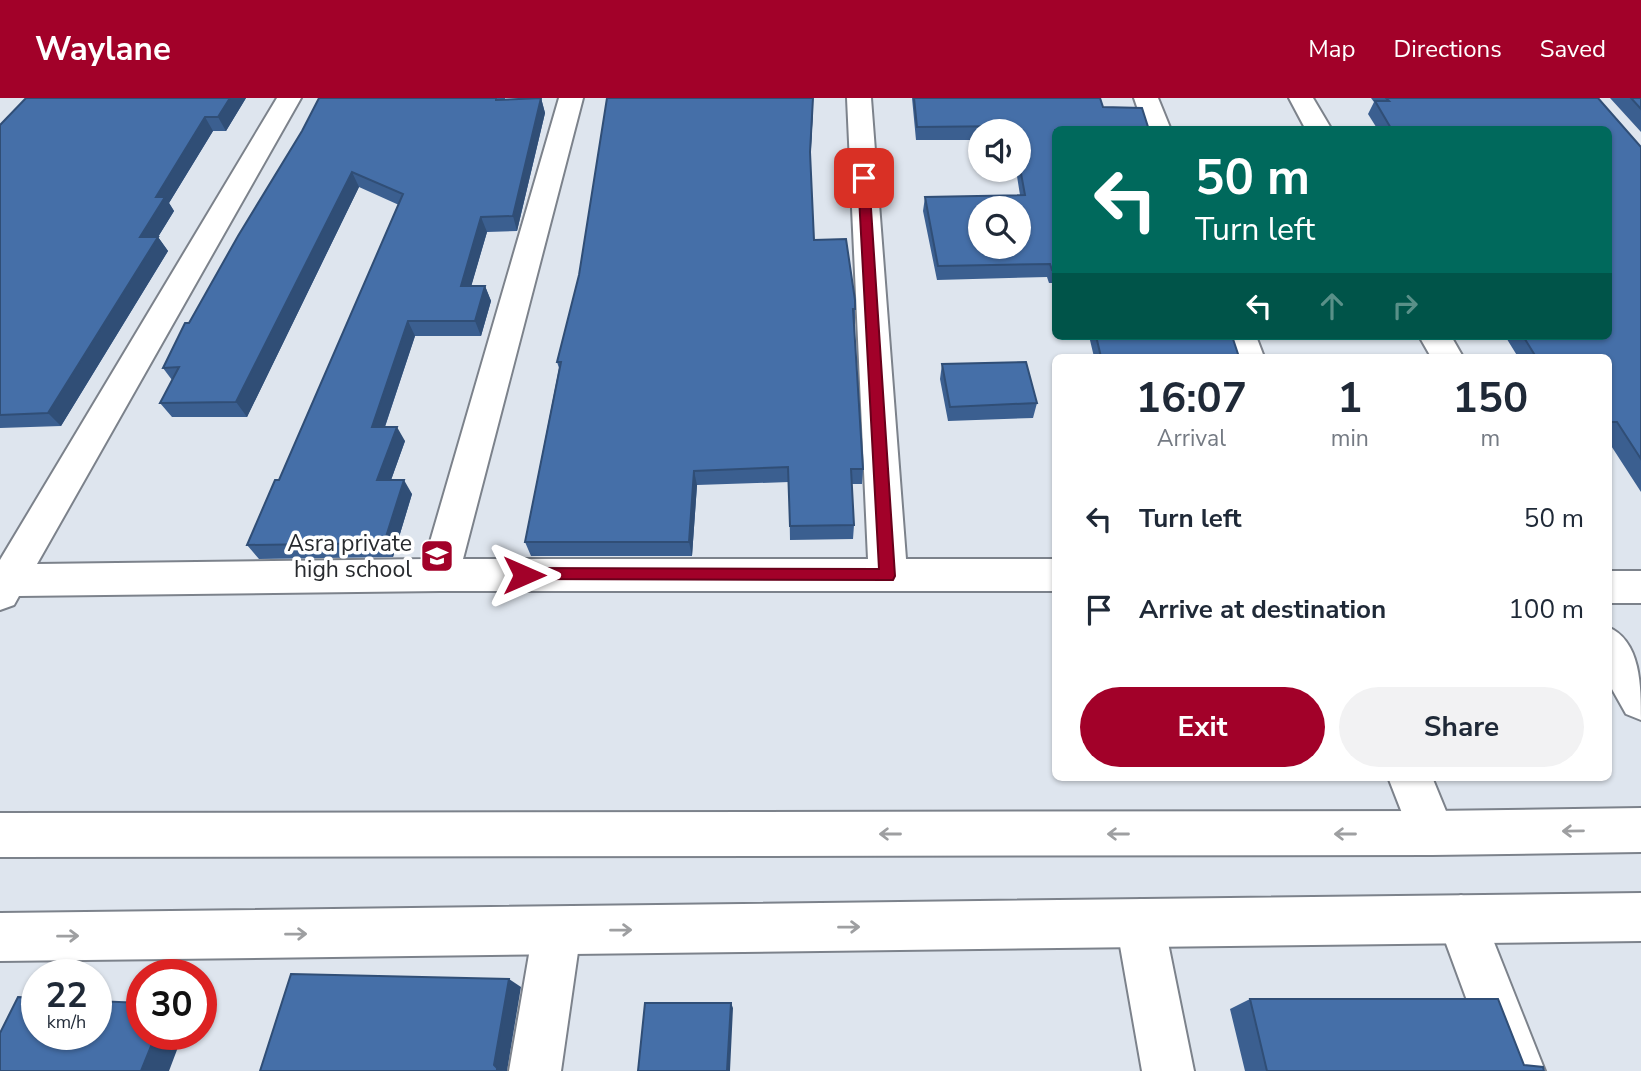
<!DOCTYPE html>
<html lang="en">
<head>
<meta charset="utf-8">
<style>
	:root { --surface:#fff; --page:#f2f2f3; --text:#1f2937; --muted:#747a83; --accent:#a20129 }
	body { margin:0; font-family:"Nunito Sans",sans-serif; background:var(--page); color:var(--text); height:100vh; display:flex; flex-direction:column; font-size:26px; white-space:nowrap }
	* { box-sizing:border-box; margin:0 }
	p { font-size:23px; color:var(--muted) }
	.icon { flex:none; width:38px; height:38px; fill:none; stroke:currentColor; stroke-width:2; stroke-linecap:round; stroke-linejoin:round }
	.map { position:relative; flex:1; overflow:hidden }
	.panel { position:absolute; left:1052px; top:256px; width:560px; height:427px; display:flex; flex-direction:column; background:var(--surface); border-radius:10px; box-shadow:0 2px 5px #0004 }
	.panel>* { flex:none }
	.hud { position:absolute; left:1052px; top:28px; width:560px; height:214px; border-radius:10px; box-shadow:0 2px 5px #0004; background:#00695c; color:#fff; overflow:hidden }
	.controls { position:absolute; left:968px; top:21px; display:grid; gap:14px }
	.controls a { display:grid; place-items:center; width:63px; height:63px; border-radius:50%; background:var(--surface); box-shadow:0 2px 5px #0004; font-size:35px }
	.speed { position:absolute; left:21px; top:861px; display:flex; gap:14px; font-size:35px; font-weight:700; text-align:center }
	.speed>* { display:grid; place-content:center; width:91px; height:91px; border-radius:50%; background:var(--surface); box-shadow:0 2px 5px #0004; line-height:1 }
	.speed small { font-size:18px; font-weight:400 }
	.speed .limit { border:10px solid #d22; background:#fff; color:#111 }
	.pin { position:absolute; display:grid; place-items:center; width:60px; height:60px; color:#fff; margin:-30px; border-radius:14px; box-shadow:0 4px 10px #0006 }
	.me { position:absolute; width:77px; margin:-38px; rotate:90deg; stroke-linejoin:round; filter:drop-shadow(0 0 5px #0008) }
	.turn { display:flex; align-items:center; gap:24px; height:147px; padding:0 28px; font-size:32px }
	.turn .icon { width:91px; height:91px; stroke-width:2.5 }
	.turn b { display:block; font-size:49px; line-height:60px }
	.lanes { display:flex; align-items:center; height:66px; padding:0 28px; background:#0003; justify-content:center; gap:35px; direction:ltr }
	.lanes .off { opacity:.35 }
	.eta { display:flex; justify-content:space-evenly; align-items:center; height:119px; text-align:center }
	.eta b { font-size:42px; font-weight:700; line-height:49px }
	.button { display:flex; gap:14px; margin-top:auto; padding:14px 28px }
	.button a { flex:1; height:80px; border-radius:42px; background:var(--accent); color:#fff; font-size:28px; font-weight:700; line-height:80px; text-align:center }
	.button a+a { background:var(--page); color:var(--text) }
	ul { padding:0; list-style:none }
	li { display:flex; align-items:center; gap:21px; height:91px; padding:0 28px }
	li div { flex:1 }
	li b { display:block; font-size:26px }
	li em { font-style:normal }
	header { display:flex; align-items:center; gap:42px; box-sizing:border-box; height:98px; padding:0 35px; background:var(--accent); color:#fff }
	header strong { font-size:33px }
	nav { display:flex; gap:38px; margin-inline-start:auto; font-size:24px }
	.map>svg:first-child { display:block }
	.lines { fill:none; stroke-linecap:round; stroke-linejoin:round }
	.street-casing { stroke:#7c828b; stroke-width:4 }
	.secondary-casing { stroke:#7c828b; stroke-width:4 }
	.street { fill:#fff; fill-rule:evenodd }
	.secondary { fill:#fff; fill-rule:evenodd }
	.wall { fill:#3b5f90 }
	.shaded-wall { fill:#304e76 }
	.building { fill:#456fa8; stroke:#304e76; stroke-width:2; fill-rule:evenodd }
	.oneway { stroke:#9e9fa1 }
	.route { fill:#a20129; stroke:#69011b; stroke-width:2 }
	.labels { text-anchor:middle; stroke-width:7; stroke-linejoin:round; paint-order:stroke }
	.poi-label { font-size:23px; fill:#272a2e; stroke:#fff; text-anchor:end }
</style>
</head>
<body>
<header>
<strong>Waylane</strong>
<nav><a>Map</a><a>Directions</a><a>Saved</a></nav>
</header>
<div class="map">
<svg width="1641" height="973" viewBox="0 0 1641 973">
	<rect width="100%" height="100%" fill="#dee5ee"/>
	<g class="lines">
		<defs>
			<path id="street" d="M 277,0 L 301,0 L 37,466 L 425,461 L 559,0 L 583,0 L 463,461 L 868,461 L 847,0 L 871,0 L 906,461 L 1055,461 L 1055,493 L 440,493 L 19,498 L 14,507 L 0,512 L 0,462 Z
				M 1134,0 L 1158,0 L 1171,32 L 1145,32 Z
				M 1289,0 L 1313,0 L 1332,32 L 1306,32 Z
				M 1224,238 L 1256,238 L 1264,259 L 1232,259 Z
				M 1419,238 L 1451,238 L 1463,259 L 1431,259 Z
				M 1608,473 L 1641,473 L 1641,505 L 1608,505 Z
				M 1608,529 C 1641,543 1641,588 1641,622 L 1626,616 L 1608,584 Z
				M 1388,679 L 1432,679 L 1455,735 L 1448,751 L 1432,757 L 1416,751 Z
				M 1461,797 L 1478,804 L 1545,973 L 1493,973 L 1437,821 L 1444,804 Z
				M 1140,801 L 1157,808 L 1164,825 L 1194,973 L 1142,973 L 1116,825 L 1123,808 Z
				M 557,809 L 574,816 L 581,833 L 561,973 L 509,973 L 533,833 L 540,816 Z"/>
			<path id="secondary" d="M 1641,710 L 1641,754 L 1432,757 L 0,759 L 0,715 L 1432,713 Z
				M 1641,795 L 1641,843 L 0,863 L 0,815 Z"/>
		</defs>
		<use href="#street" class="street-casing"/>
		<use href="#secondary" class="secondary-casing"/>
		<use href="#street" class="street"/>
		<use href="#secondary" class="secondary"/>
	</g>
	<path class="wall" d="M 246,0 L 226,33 L 213,33 L 169,105 L 174,113 L 158,139 L 168,153 L 61,328 L 0,330 L 0,27 Z
		M 319,0 L 505,0 L 505,1 L 541,0 L 545,15 L 517,133 L 487,134 L 471,188 L 485,188 L 491,203 L 481,238 L 415,238 L 385,329 L 405,343 L 391,382 L 412,396 L 393,459 L 259,461 L 247,447 L 279,382 L 399,107 L 359,89 L 247,319 L 172,319 L 160,305 L 172,282 L 163,270 L 302,33 Z
		M 912,0 L 1100,0 L 1055,32 L 1055,185 L 1049,185 L 1047,179 L 937,182 L 923,113 L 925,99 L 1020,97 L 1016,72 L 1018,72 L 1018,33 L 980,33 L 980,42 L 916,42 Z
		M 1371,0 L 1598,0 L 1641,49 L 1641,394 L 1608,343 L 1608,259 L 1518,259 L 1505,238 L 1608,238 L 1608,32 L 1378,32 L 1368,16 L 1374,4 Z
		M 1610,0 L 1641,0 L 1641,34 Z
		M 813,12 L 810,64 L 814,142 L 855,211 L 855,226 L 854,226 L 863,371 L 862,386 L 852,386 L 854,427 L 853,441 L 790,442 L 789,384 L 697,387 L 692,458 L 531,458 L 525,444 L 559,270 L 557,264 Z
		M 1089,238 L 1232,238 L 1239,259 L 1094,259 Z
		M 942,266 L 1037,305 L 1033,320 L 948,323 L 940,281 Z
		M 1250,901 L 1524,967 L 1544,973 L 1245,973 L 1230,911 Z"/>
	<path class="shaded-wall" d="M 230,0 L 246,0 L 226,33 L 218,19 Z
		M 541,0 L 545,15 L 517,133 L 513,118 Z
		M 813,0 L 813,12 L 810,70 L 810,54 Z
		M 205,19 L 213,33 L 169,105 L 174,113 L 158,139 L 168,153 L 61,328 L 48,315 L 140,139 L 156,99 Z
		M 352,74 L 359,89 L 247,319 L 236,304 Z
		M 481,119 L 487,134 L 467,203 L 461,188 Z
		M 485,188 L 491,203 L 481,238 L 475,223 Z
		M 408,223 L 415,238 L 380,343 L 372,329 Z
		M 397,329 L 405,343 L 386,396 L 377,382 Z
		M 694,373 L 697,387 L 692,458 L 689,444 Z
		M 404,382 L 412,396 L 393,459 L 384,445 Z
		M 509,881 L 521,889 L 507,973 L 497,973 L 494,967 Z
		M 731,905 L 733,910 L 730,973 L 727,973 Z
		M 156,936 L 183,936 L 169,973 L 141,973 Z"/>
	<path class="building" d="M 26,0 L 230,0 L 218,19 L 205,19 L 156,99 L 165,99 L 140,139 L 158,139 L 48,315 L 0,317 L 0,27 Z
		M 319,0 L 496,0 L 496,2 L 541,0 L 513,118 L 481,119 L 461,188 L 485,188 L 475,223 L 408,223 L 372,329 L 397,329 L 377,382 L 404,382 L 384,445 L 247,447 L 275,382 L 279,382 L 403,96 L 352,74 L 236,304 L 160,305 L 179,269 L 163,270 L 185,225 L 189,225 L 238,138 L 302,33 Z
		M 607,0 L 813,0 L 810,54 L 814,142 L 846,141 L 855,202 L 855,211 L 853,211 L 863,371 L 851,371 L 854,427 L 790,428 L 788,369 L 694,373 L 689,444 L 525,444 L 561,264 L 557,264 L 579,177 Z
		M 914,0 L 1100,0 L 1103,9 L 1142,10 L 1149,32 L 1055,32 L 1055,172 L 1052,172 L 1050,166 L 938,168 L 925,99 L 1025,97 L 1018,59 L 1018,33 L 1014,33 L 1013,28 L 917,29 ZM 980,110 L 1018,110 L 1018,149 L 980,149 Z
		M 1386,0 L 1598,0 L 1641,49 L 1641,361 L 1617,324 L 1608,324 L 1608,259 L 1536,259 L 1523,238 L 1608,238 L 1608,32 L 1392,32 L 1375,3 L 1389,3 Z
		M 1631,0 L 1641,0 L 1641,11 Z
		M 1096,238 L 1232,238 L 1239,259 L 1101,259 Z
		M 1026,264 L 1037,305 L 950,309 L 942,266 Z
		M 291,876 L 509,881 L 494,967 L 497,970 L 497,973 L 260,973 Z
		M 18,899 L 37,900 L 37,936 L 96,936 L 96,903 L 142,905 L 142,936 L 156,936 L 141,973 L 0,973 L 0,935 Z
		M 1250,901 L 1498,901 L 1524,967 L 1543,969 L 1544,973 L 1267,973 Z
		M 645,905 L 731,905 L 727,973 L 638,973 Z"/>
	<defs><path id="oneway-shaft" d="M-6 0H5M1.5-3L5.5 0L1.5 3" fill="none" stroke-width="1.6" stroke-linecap="round" stroke-linejoin="round" transform="scale(1.75)"/></defs>
	<g class="oneway">
		<use href="#oneway-shaft" transform="translate(1573 733) rotate(179)"/>
		<use href="#oneway-shaft" transform="translate(890 736) rotate(180)"/>
		<use href="#oneway-shaft" transform="translate(1118 736) rotate(180)"/>
		<use href="#oneway-shaft" transform="translate(1345 736) rotate(180)"/>
		<use href="#oneway-shaft" transform="translate(849 829) rotate(-1)"/>
		<use href="#oneway-shaft" transform="translate(621 832) rotate(-1)"/>
		<use href="#oneway-shaft" transform="translate(296 836) rotate(-1)"/>
		<use href="#oneway-shaft" transform="translate(68 838) rotate(-1)"/>
	</g>
	<path class="route" d="M 864,76 L 869,80 L 895,478 L 893,482 L 518,481 L 516,477 L 524,470 L 879,471 L 858,80 Z"/>
	<defs>
		<symbol id="school-square" viewBox="-11 -11 22 22"><rect x="-9" y="-9" width="18" height="18" rx="4" fill="#a20129" stroke="#fff"/><path d="M0-5L7-2L0 1L-7-2ZM-4 1L0 2.5L4 1V4Q0 6-4 4Z" fill="#fff"/></symbol>
	</defs>
	<g fill-rule="evenodd">
		<use href="#school-square" x="418" y="439" width="38" height="38"/>
	</g>
	<g class="labels">
		<g class="poi-label">
			<text x="412" y="453">Asra private<tspan x="412" dy="26">high school</tspan></text>
		</g>
	</g>
</svg>
<div class="controls">
<a><svg class="icon" aria-label="sound" viewBox="0 0 24 24"><path d="M4 9h4l5-4v14l-5-4H4zM17 9q2 3 0 6"/></svg></a>
<a><svg class="icon" aria-label="search" viewBox="0 0 24 24"><circle cx="10" cy="10" r="6"/><path d="M15 15l6 6"/></svg></a>
</div>
<div class="speed"><div>22<small>km/h</small></div><div class="limit">30</div></div>
<div class="pin" style="left:864px;top:80px;background:#d93025"><svg class="icon" aria-label="arrive" viewBox="0 0 24 24"><path d="M6 21V4h12l-3 4 3 4H6"/></svg></div>
<svg class="me" style="left:524px;top:477px" viewBox="-20 -20 40 40"><path d="M0-17L14 15 0 8-14 15z" fill="#a20129" stroke="#fff" stroke-width="4"/></svg>
<div class="hud">
<div class="turn"><svg class="icon" aria-label="left" viewBox="0 0 24 24"><path d="M17 20v-9H6M10 6l-5 5 5 5"/></svg><div><b>50 m</b>Turn left</div></div>
<div class="lanes"><svg class="icon" aria-label="left" viewBox="0 0 24 24"><path d="M17 20v-9H6M10 6l-5 5 5 5"/></svg><svg class="icon off" aria-label="ahead" viewBox="0 0 24 24"><path d="M12 20V5M6 11l6-6 6 6"/></svg><svg class="icon off" aria-label="right" viewBox="0 0 24 24"><path d="M7 20v-9h11M14 6l5 5-5 5"/></svg></div>
</div>
<section class="panel">
<div class="eta">
<div><b>16:07</b><p>Arrival</p></div>
<div><b>1</b><p>min</p></div>
<div><b>150</b><p>m</p></div>
</div>
<ul>
<li><svg class="icon" aria-label="left" viewBox="0 0 24 24"><path d="M17 20v-9H6M10 6l-5 5 5 5"/></svg><div><b>Turn left</b></div><em>50 m</em></li>
<li><svg class="icon" aria-label="arrive" viewBox="0 0 24 24"><path d="M6 21V4h12l-3 4 3 4H6"/></svg><div><b>Arrive at destination</b></div><em>100 m</em></li>
</ul>
<div class="button"><a>Exit</a><a>Share</a></div>
</section>
</div>
</body>
</html>
